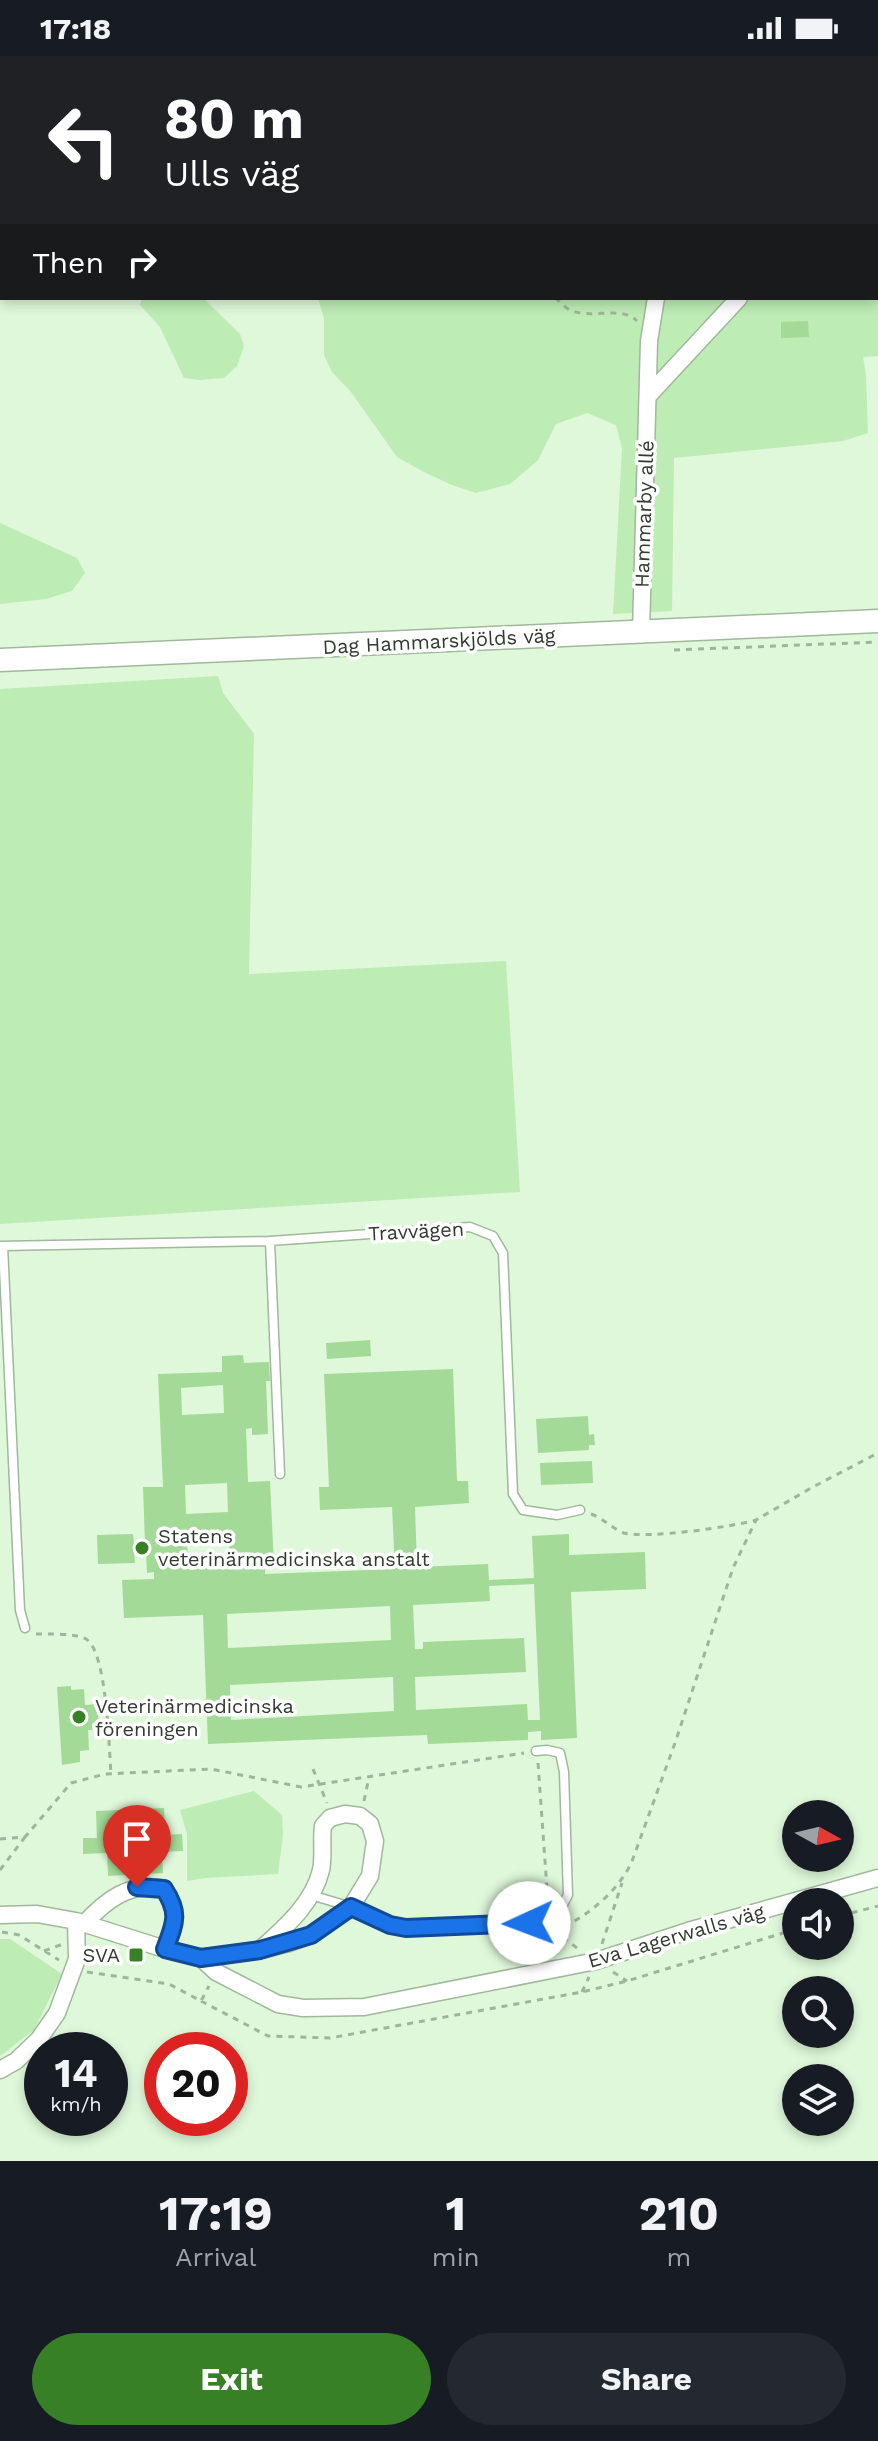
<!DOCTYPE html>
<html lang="en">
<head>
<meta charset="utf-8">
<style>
	:root { --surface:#171b24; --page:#242831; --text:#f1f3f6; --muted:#9ea1a6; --accent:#378026 }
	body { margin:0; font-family:"Work Sans",sans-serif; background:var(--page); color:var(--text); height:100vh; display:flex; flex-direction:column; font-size:30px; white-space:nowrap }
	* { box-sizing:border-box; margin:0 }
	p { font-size:26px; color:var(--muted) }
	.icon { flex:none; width:44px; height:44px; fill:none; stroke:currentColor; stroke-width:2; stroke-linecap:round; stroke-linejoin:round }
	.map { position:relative; height:2105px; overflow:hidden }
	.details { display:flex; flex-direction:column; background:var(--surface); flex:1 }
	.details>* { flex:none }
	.hud { position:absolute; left:0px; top:0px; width:878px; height:244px; box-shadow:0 4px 12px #0003; background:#202124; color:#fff; overflow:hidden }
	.needle { width:52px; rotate:98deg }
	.tools { position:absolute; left:782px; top:1744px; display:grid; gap:16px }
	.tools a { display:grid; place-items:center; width:72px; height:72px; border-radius:50%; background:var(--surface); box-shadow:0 4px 12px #0003; font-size:40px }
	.speed { position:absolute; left:24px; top:1976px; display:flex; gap:16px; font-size:40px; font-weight:700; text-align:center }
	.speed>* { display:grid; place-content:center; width:104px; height:104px; border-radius:50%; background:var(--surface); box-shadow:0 4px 12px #0003; line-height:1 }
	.speed small { font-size:20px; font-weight:400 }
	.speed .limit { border:12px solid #d22; background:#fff; color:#111 }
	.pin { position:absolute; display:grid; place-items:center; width:68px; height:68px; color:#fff; margin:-82px -34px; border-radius:50% 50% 50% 0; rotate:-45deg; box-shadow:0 0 8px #0007 }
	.pin .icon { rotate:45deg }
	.me { position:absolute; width:88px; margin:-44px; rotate:268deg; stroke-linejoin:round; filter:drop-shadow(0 0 6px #0008) }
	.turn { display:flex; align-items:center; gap:28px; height:168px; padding:0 32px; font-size:36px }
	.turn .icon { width:104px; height:104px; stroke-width:2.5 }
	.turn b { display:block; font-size:56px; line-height:68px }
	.then { display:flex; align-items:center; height:76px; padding:0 32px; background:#0003; gap:16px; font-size:30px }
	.eta { display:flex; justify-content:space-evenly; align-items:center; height:136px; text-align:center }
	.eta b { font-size:48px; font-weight:700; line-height:56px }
	.cta { display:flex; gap:16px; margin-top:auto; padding:16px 32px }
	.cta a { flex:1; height:92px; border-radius:48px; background:var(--accent); color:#fff; font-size:32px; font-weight:700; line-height:92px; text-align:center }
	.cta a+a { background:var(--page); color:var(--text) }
	.status { display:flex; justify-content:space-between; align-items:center; height:56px; padding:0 40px; background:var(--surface); direction:ltr }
	.status svg { height:22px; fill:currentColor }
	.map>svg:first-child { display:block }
	.green { fill:#bdecb4 }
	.building { fill:#a3da98; fill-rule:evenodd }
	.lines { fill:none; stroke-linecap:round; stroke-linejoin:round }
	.lane-casing { stroke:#a0b89b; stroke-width:11 }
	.street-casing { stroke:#a0b89b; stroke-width:19 }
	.secondary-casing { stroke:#a0b89b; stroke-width:25 }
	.path { stroke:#a0b49c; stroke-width:3; stroke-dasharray:6 6; stroke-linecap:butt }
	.lane { stroke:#fff; stroke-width:8 }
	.street { stroke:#fff; stroke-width:16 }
	.secondary { stroke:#fff; stroke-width:22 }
	.route-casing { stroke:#114b97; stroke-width:20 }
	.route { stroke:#1a73e8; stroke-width:14 }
	.poi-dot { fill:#378026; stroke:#fff; stroke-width:3 }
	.labels { text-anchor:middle; stroke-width:7; stroke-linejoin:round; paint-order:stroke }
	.street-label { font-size:20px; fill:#313b2f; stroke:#fff }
	.poi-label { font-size:20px; fill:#313b2f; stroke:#fff; text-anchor:start }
</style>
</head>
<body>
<div class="status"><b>17:18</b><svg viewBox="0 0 49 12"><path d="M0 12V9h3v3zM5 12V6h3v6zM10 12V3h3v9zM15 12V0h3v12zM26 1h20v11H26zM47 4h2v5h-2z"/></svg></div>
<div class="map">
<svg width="878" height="2105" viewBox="0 0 878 2105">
	<rect width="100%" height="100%" fill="#def8d9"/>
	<path class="green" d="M 514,0 L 878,0 L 878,300 L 863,301 L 866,320 L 868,377 L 843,385 L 674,402 L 672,555 L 613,558 L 622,392 L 616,369 L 587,357 L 556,368 L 538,404 L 510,428 L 476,437 L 452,429 L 424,416 L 397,401 L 351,336 L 332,316 L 324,299 L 324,263 L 318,242 L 876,242 L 876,2 L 511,2 Z
		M 142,242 L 203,242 L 240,278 L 244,290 L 237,310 L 224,322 L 200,324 L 184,322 L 160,271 L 140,249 Z
		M 0,467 L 77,502 L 85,517 L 72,535 L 46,543 L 0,548 Z
		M 218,620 L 223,637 L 254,678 L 249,918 L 506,905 L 520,1136 L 0,1168 L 0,633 Z
		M 254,1735 L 282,1759 L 283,1779 L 278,1818 L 205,1822 L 187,1825 L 187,1778 L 180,1754 Z
		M 0,1883 L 10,1883 L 62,1918 L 34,1974 L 0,2000 Z"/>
	<path class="building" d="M 808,265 L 809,281 L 781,282 L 781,266 Z
		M 370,1284 L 371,1300 L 327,1303 L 326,1287 Z
		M 243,1299 L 244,1307 L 269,1306 L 270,1325 L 266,1325 L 268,1378 L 252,1379 L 252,1372 L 246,1373 L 248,1426 L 270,1425 L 274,1510 L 265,1511 L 265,1518 L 395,1513 L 392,1451 L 320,1454 L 319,1431 L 329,1431 L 324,1318 L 453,1313 L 457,1425 L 468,1425 L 469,1447 L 415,1451 L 417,1511 L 488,1508 L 489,1524 L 534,1522 L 532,1480 L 569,1478 L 569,1499 L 645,1496 L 646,1533 L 571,1536 L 577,1682 L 541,1684 L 541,1675 L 528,1676 L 528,1684 L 428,1688 L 427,1679 L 208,1688 L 203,1559 L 124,1562 L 122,1524 L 154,1523 L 154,1516 L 147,1517 L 146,1495 L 134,1496 L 135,1507 L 98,1508 L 97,1479 L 133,1478 L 134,1488 L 145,1487 L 143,1431 L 163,1431 L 158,1318 L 222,1316 L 222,1300 ZM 223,1329 L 224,1357 L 182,1359 L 181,1332 ZM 227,1427 L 228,1456 L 186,1458 L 185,1429 ZM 229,1486 L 230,1512 L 225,1513 L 221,1504 L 197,1505 L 193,1514 L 189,1514 L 187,1488 ZM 534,1528 L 540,1664 L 528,1664 L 527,1648 L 416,1654 L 415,1621 L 526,1616 L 524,1582 L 423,1586 L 423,1593 L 415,1593 L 413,1549 L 490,1545 L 489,1530 ZM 390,1550 L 391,1584 L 228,1592 L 227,1558 ZM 393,1621 L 394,1655 L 231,1664 L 230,1629 Z
		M 588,1360 L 589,1379 L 594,1378 L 595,1389 L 589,1389 L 589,1394 L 538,1397 L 536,1363 Z
		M 592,1405 L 593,1427 L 541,1429 L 540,1407 Z
		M 71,1630 L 71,1634 L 84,1633 L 85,1649 L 98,1648 L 99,1674 L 88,1674 L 89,1694 L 80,1695 L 80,1706 L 62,1709 L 57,1631 Z
		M 164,1752 L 165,1779 L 182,1778 L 183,1795 L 162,1796 L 163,1817 L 108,1820 L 107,1797 L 83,1798 L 83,1782 L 97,1782 L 96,1755 Z"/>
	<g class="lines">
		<defs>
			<path id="lane" d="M 270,1185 L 280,1418
				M 0,1190 L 270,1185 L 470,1171 L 493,1180 L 503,1197 L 513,1438 L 523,1454 L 557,1459 L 580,1454
				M 3,1190 L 20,1554 L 25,1572
				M 311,1839 L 351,1851 L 390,1869 L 406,1872 L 529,1867 L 561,1852 L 568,1839 L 564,1716 L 560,1697 L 547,1694 L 536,1695"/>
			<path id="street" d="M 773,2 L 775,0
				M 648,340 L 739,242
				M 641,576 L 649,285 L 656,242
				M 0,1859 L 37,1858 L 76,1865 L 165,1893 L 201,1902 L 260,1894 L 289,1887 L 311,1879 L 351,1851 L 370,1820 L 375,1785 L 370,1768 L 360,1760 L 345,1758 L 330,1762 L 323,1770 C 321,1784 324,1800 321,1814 C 313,1848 284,1872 260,1894
				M 84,1868 C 106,1844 130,1825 164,1833 C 180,1857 175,1868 165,1893
				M 201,1902 L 216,1916 L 278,1948 L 303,1952 L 364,1951 L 596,1905 L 688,1875 L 878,1822
				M 0,2014 L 16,2005 L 39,1983 L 57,1957 L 77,1903 L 76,1865"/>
			<path id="secondary" d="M 0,604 L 878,565"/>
		</defs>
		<use href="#lane" class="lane-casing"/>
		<use href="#street" class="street-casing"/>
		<use href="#secondary" class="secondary-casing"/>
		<path class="path" d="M 876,59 L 878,60
			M 555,242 C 560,245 565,252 570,254 C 592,264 622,249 637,265
			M 674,594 L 878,586
			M 591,1458 C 603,1462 614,1474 624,1477 C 648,1483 731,1471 756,1464
			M 36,1578 C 48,1578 76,1577 86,1583 C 107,1595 109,1693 111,1718
			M 538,1707 L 548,1847
			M 313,1713 L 327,1747
			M 364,1745 L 369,1721
			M 0,1783 L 25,1781 L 71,1727 L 105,1718 L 211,1713 L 301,1731 L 524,1697
			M 0,1814 L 25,1781
			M 840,1860 L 878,1850
			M 2,1876 L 19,1879 L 59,1904
			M 602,1888 L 622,1827
			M 577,1892 L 556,1876 C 587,1859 614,1840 631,1808 L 675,1687 L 733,1512 L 756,1464 L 811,1432 L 878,1397
			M 44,1895 L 63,1888
			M 87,1916 L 169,1928 L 201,1945 L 209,1930
			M 613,1916 L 627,1925
			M 582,1936 L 589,1921
			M 201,1945 L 268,1980 L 330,1982 L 582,1936 L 627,1925 L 796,1873"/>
		<use href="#lane" class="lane"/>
		<use href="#street" class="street"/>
		<use href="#secondary" class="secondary"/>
	</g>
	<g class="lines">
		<defs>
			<path id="route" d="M 137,1831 L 164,1833 C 180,1857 175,1867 165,1893 L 201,1902 L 260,1894 L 311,1879 L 351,1851 L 390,1869 L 406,1872 L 529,1867"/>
		</defs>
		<use href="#route" class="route-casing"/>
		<use href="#route" class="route"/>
	</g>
	<g class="poi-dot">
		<circle cx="142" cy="1492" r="8"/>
		<circle cx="79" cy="1661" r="8"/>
		<rect x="128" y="1891" width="16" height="16" rx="4"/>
	</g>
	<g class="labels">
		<g class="street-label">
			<text transform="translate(644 458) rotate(-88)" y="7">Hammarby allé</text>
			<text transform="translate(439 585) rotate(-3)" y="7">Dag Hammarskjölds väg</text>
			<text transform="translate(416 1175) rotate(-3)" y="7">Travvägen</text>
			<text transform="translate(676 1880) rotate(-16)" y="7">Eva Lagerwalls väg</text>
		</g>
		<g class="poi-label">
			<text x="158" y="1487">Statens<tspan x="158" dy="23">veterinärmedicinska anstalt</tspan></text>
			<text x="95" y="1657">Veterinärmedicinska<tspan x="95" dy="23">föreningen</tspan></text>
			<text x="120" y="1906" text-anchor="end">SVA</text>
		</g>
	</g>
</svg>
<div class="tools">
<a><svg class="needle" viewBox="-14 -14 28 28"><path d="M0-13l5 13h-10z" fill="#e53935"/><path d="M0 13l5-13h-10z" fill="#9ea1a6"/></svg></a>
<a><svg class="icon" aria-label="sound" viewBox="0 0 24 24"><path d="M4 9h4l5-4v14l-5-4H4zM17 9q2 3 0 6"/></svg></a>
<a><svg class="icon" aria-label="search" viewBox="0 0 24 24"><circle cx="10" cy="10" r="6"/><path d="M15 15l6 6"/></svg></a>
<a><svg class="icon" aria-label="layers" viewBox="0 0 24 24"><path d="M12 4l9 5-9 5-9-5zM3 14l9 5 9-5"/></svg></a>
</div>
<div class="speed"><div>14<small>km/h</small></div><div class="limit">20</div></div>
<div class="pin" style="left:137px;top:1831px;background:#d93025"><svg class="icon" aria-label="arrive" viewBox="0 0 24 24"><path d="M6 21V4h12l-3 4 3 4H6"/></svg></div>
<svg class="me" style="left:529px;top:1867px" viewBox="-20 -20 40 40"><circle r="19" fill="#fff"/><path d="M0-13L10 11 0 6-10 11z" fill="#1a73e8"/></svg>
<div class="hud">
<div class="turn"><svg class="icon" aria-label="left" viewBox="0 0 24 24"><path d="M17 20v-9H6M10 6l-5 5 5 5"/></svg><div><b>80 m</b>Ulls väg</div></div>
<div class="then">Then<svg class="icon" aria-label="right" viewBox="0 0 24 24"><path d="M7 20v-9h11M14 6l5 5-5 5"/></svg></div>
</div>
</div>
<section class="details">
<div class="eta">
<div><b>17:19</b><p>Arrival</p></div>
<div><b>1</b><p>min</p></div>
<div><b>210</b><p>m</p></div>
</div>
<div class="cta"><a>Exit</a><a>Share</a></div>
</section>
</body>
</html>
